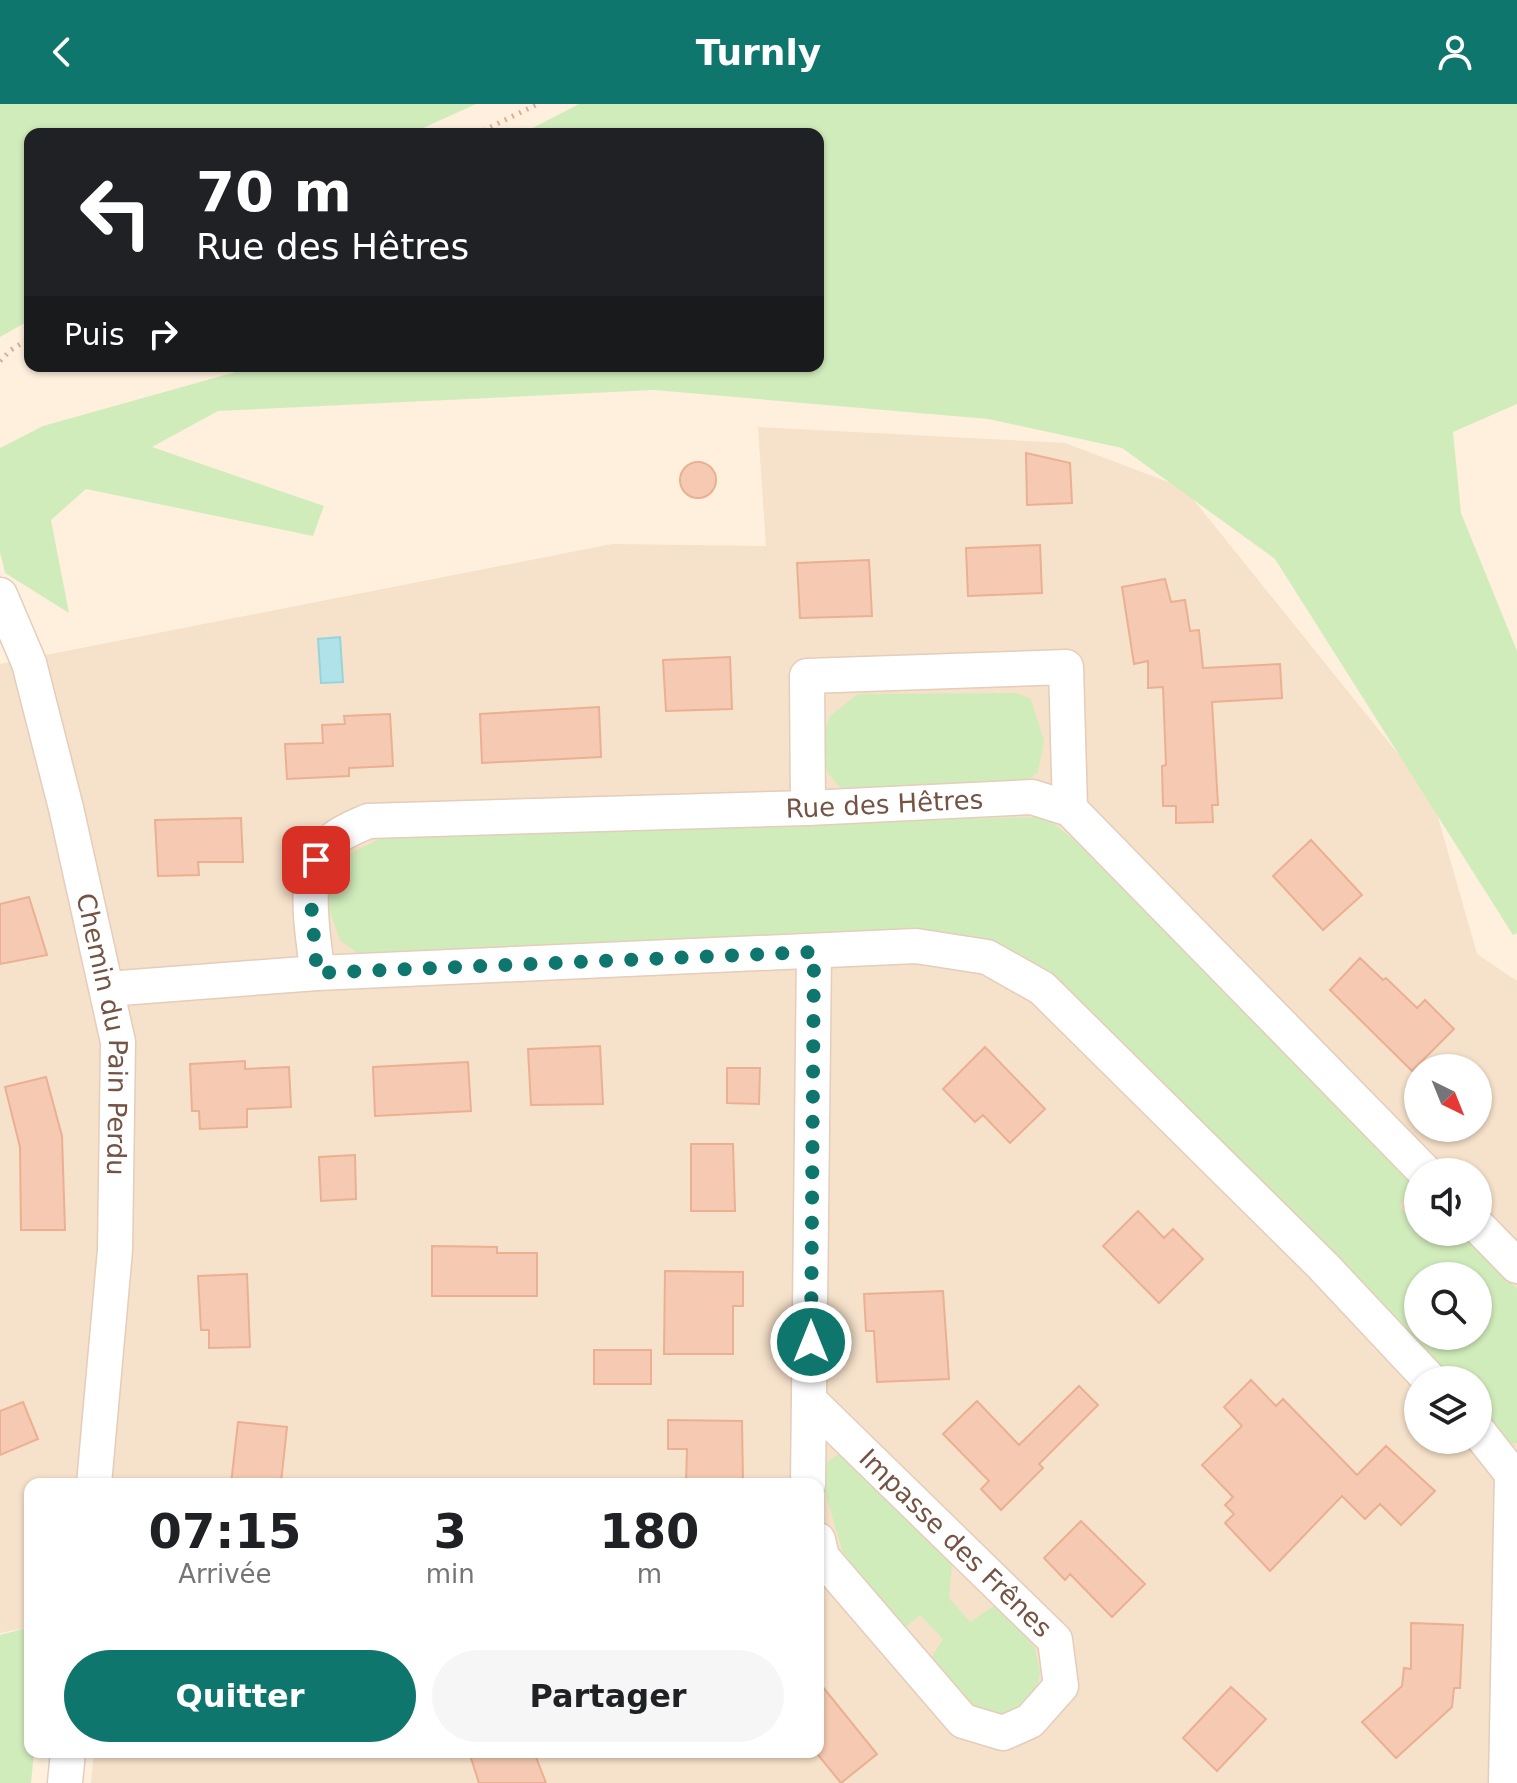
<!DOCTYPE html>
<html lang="fr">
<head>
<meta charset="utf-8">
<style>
	:root { --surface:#fff; --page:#f6f6f6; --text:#202124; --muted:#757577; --accent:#0f766e }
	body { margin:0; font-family:"DejaVu Sans",sans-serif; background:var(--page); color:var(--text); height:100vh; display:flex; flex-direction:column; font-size:30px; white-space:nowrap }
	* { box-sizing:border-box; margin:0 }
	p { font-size:26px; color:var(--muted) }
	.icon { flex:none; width:44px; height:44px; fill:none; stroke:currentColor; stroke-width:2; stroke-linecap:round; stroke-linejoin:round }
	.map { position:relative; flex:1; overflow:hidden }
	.details { position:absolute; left:24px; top:1374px; width:800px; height:280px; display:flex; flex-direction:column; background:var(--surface); border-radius:16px; box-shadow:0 2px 6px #0004 }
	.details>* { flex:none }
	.guide { position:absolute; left:24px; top:24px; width:800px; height:244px; border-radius:16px; box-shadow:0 2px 6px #0004; background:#202124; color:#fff; overflow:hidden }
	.needle { width:52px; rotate:137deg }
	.fabs { position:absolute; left:1404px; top:950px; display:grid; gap:16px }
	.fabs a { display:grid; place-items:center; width:88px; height:88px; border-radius:50%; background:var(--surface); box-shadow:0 2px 6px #0004; font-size:40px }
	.pin { position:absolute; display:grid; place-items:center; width:68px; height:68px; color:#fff; margin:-34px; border-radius:16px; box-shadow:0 4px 12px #0006 }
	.me { position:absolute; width:88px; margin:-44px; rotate:0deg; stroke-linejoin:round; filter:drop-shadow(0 0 6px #0008) }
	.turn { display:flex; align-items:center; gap:28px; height:168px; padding:0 40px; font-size:36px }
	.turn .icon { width:104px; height:104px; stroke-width:2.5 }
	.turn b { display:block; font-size:56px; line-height:68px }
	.then { display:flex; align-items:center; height:76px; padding:0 40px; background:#0003; gap:16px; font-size:30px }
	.eta { display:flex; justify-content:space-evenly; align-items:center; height:136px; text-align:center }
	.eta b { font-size:48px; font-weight:800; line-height:56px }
	.cta { display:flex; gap:16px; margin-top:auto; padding:16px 40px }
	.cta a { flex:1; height:92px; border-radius:48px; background:var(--accent); color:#fff; font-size:32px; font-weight:800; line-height:92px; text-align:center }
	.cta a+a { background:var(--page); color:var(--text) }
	header { display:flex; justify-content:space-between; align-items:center; height:104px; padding:0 40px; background:var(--accent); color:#fff; font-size:36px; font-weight:800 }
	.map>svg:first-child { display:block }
	.residential { fill:#f6e1ca; fill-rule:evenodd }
	.green { fill:#d1ecbb; fill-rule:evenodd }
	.water { fill:#b0e3e9; stroke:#96d3db; stroke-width:2 }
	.building { fill:#f6cab2; stroke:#eab091; stroke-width:2 }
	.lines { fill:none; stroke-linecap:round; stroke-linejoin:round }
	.street-casing { stroke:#e4cdbb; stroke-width:37 }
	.path { stroke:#daae96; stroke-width:5; stroke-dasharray:2 6; stroke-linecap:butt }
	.street { stroke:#fff; stroke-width:34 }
	.route { stroke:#0f766e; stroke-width:14; stroke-dasharray:0 25.2 }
	.labels { text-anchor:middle; stroke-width:7; stroke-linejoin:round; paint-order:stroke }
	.street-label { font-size:26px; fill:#755344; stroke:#fff4e5 }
</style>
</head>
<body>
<header><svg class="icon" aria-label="back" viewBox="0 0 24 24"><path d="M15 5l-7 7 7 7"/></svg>Turnly<svg class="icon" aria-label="person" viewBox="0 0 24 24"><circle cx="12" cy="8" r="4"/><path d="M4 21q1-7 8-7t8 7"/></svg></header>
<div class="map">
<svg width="1517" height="1679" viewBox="0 0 1517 1679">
	<rect width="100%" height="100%" fill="#fef0dd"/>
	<path class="residential" d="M 758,323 L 1065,339 L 1184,384 L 1432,692 L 1477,850 L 1517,877 L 1517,1679 L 91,1679 L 94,1648 L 818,1648 L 818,1380 L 30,1380 L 30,1523 L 0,1529 L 0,560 L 612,440 L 766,442 ZM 1418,964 L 1478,964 L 1478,1024 L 1418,1024 ZM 1418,1068 L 1478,1068 L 1478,1128 L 1418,1128 ZM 1418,1172 L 1478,1172 L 1478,1232 L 1418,1232 ZM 1418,1276 L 1478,1276 L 1478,1336 L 1418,1336 Z"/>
	<path class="green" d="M 0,0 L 476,0 L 410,30 L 30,30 L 30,216 L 0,233 Z
		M 579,0 L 1517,0 L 1517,300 L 1453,328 L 1461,409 L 1517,547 L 1517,829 L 1513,831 L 1275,455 L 1122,344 L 988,315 L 654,286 L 218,307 L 152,343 L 324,402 L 313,432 L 86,385 L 51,416 L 69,509 L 5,469 L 0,448 L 0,344 L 43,322 L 257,262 L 818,262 L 818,30 L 521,30 Z
		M 1017,589 L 1031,595 L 1044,637 L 1038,668 L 1022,680 L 842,686 L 828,669 L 820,641 L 830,612 L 858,590 Z
		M 1045,713 L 1092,750 L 1418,1077 L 1399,1102 L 1418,1123 L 1418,1128 L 1459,1128 L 1517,1185 L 1517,1339 L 1511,1340 L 1478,1307 L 1478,1276 L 1447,1276 L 1056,878 L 1006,847 L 940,828 L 367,856 L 340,836 L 326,797 L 338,756 L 381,734 L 768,719 ZM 1418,1172 L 1478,1172 L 1478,1232 L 1418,1232 Z
		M 845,1346 L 952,1460 L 949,1494 L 970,1518 L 997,1500 L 1035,1544 L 1040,1569 L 1036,1591 L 1018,1607 L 1002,1612 L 972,1606 L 928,1559 L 943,1535 L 920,1511 L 902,1526 L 849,1469 L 822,1378 L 824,1360 Z
		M 30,1523 L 30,1648 L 34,1648 L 31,1679 L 0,1679 L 0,1531 Z"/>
	<path class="water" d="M 340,533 L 343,578 L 321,579 L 318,535 Z"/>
	<path class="building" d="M 1026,349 L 1070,359 L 1072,399 L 1027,401 Z
		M680 376a18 18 0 1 1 36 0a18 18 0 1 1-36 0Z
		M 1040,441 L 1042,489 L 968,492 L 966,444 Z
		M 869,456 L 872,512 L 800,514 L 797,459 Z
		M 1165,475 L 1171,498 L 1185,496 L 1190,527 L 1199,526 L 1203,564 L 1280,560 L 1282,594 L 1212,598 L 1218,701 L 1212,701 L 1213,718 L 1176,719 L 1176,702 L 1163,702 L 1162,662 L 1166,661 L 1163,583 L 1148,584 L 1148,557 L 1134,560 L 1122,483 Z
		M 730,553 L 732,605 L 666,607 L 663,556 Z
		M 599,603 L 601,653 L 482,659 L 480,610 Z
		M 390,610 L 393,662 L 349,664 L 349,672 L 287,675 L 285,640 L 323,639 L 322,621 L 345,620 L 344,612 Z
		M 241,714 L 243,758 L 198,758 L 199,771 L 158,772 L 155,716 Z
		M 1311,736 L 1362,791 L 1323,826 L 1273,772 Z
		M 29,793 L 47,851 L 0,860 L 0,800 Z
		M 1360,854 L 1383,876 L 1386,874 L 1417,904 L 1425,896 L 1454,925 L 1412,967 L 1330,886 Z
		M 600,942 L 603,1000 L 531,1001 L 528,945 Z
		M 985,943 L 1045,1005 L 1010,1039 L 983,1011 L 975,1018 L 943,985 Z
		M 245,957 L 245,965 L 289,963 L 291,1003 L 247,1005 L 247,1023 L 200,1025 L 199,1007 L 192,1007 L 190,960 Z
		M 468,958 L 471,1007 L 375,1012 L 373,963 Z
		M 727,964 L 760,964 L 759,1000 L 727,999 Z
		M 46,973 L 62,1032 L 65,1126 L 21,1126 L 20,1043 L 5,983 Z
		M 691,1040 L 733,1040 L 735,1107 L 691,1107 Z
		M 355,1051 L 356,1095 L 321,1097 L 319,1053 Z
		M 1138,1107 L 1164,1134 L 1173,1125 L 1203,1155 L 1159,1199 L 1103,1142 Z
		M 432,1142 L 497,1143 L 497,1149 L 537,1149 L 537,1192 L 432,1192 Z
		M 665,1167 L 743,1168 L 743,1202 L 733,1202 L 733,1250 L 664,1250 Z
		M 247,1170 L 250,1243 L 209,1244 L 209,1226 L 201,1226 L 198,1172 Z
		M 943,1187 L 949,1275 L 877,1278 L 874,1227 L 866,1227 L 864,1190 Z
		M 594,1246 L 651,1246 L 651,1280 L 594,1280 Z
		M 1251,1276 L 1276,1302 L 1283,1295 L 1357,1371 L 1386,1342 L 1435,1387 L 1401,1421 L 1380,1400 L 1365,1415 L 1342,1392 L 1270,1467 L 1225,1419 L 1234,1410 L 1225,1401 L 1233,1393 L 1202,1361 L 1242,1322 L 1224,1303 Z
		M 1079,1282 L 1098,1301 L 1039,1360 L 1043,1364 L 1001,1406 L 981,1385 L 989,1377 L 943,1330 L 977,1297 L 1019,1341 Z
		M 23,1298 L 38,1335 L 0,1351 L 0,1307 Z
		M 668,1316 L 742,1317 L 743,1380 L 686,1380 L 687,1345 L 668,1345 Z
		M 238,1318 L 287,1323 L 281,1378 L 231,1380 Z
		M 1081,1417 L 1145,1480 L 1112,1513 L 1070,1470 L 1065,1476 L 1044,1454 Z
		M 1411,1519 L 1463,1521 L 1460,1584 L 1454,1584 L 1452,1603 L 1396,1654 L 1362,1618 L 1402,1582 L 1404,1564 L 1411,1565 Z
		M 818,1577 L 877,1650 L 841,1679 L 818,1651 Z
		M 1231,1583 L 1266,1615 L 1217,1667 L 1183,1634 Z
		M 469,1648 L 534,1648 L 546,1679 L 479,1679 Z"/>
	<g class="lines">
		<defs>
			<g id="street">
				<path id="s1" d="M 0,491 L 29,559 L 66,704 L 118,938 L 115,1146 L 94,1380"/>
				<path d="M 808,704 L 807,572 L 1066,563 L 1070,705"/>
				<path id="s2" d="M 317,869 C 314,825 297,768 334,735 C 343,727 357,722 368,717 L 808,704 L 1032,693 L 1070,705 L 1425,1068"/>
				<path d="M 107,885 L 317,869 L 916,842 L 987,853 L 1042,884 L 1323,1162 L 1430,1276"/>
				<path d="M 1478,1122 L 1517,1162"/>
				<path id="s3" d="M 811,1298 L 1055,1536 L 1061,1582 L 1030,1617 L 1003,1629 L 963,1617 L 822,1453 L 818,1436"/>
				<path d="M 1478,1327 L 1512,1370 L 1506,1679"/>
				<path d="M 808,1380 L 814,848"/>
				<path d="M 65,1679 L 68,1648"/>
			</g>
		</defs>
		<use href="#street" class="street-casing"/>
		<path class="path" d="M 476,30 L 538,0
			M 0,257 L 11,246 L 30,234"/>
		<use href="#street" class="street"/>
	</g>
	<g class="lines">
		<path class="route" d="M 316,756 L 310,786 L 317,869 L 814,848 L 811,1238"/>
	</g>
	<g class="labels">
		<g class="street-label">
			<text dy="9" stroke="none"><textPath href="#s2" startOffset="696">Rue des Hêtres</textPath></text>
			<text dy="9" stroke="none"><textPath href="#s1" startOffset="454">Chemin du Pain Perdu</textPath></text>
			<text dy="9" stroke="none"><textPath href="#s3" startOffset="202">Impasse des Frênes</textPath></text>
		</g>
	</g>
</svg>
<div class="fabs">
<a><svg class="needle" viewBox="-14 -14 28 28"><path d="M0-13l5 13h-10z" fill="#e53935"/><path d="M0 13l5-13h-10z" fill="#757577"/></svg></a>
<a><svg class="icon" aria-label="sound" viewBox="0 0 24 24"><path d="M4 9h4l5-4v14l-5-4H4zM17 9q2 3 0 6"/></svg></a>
<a><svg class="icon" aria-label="search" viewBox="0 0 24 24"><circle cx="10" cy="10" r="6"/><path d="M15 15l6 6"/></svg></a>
<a><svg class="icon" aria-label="layers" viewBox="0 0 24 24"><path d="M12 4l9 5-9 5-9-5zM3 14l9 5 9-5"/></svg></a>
</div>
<div class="pin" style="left:316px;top:756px;background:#d93025"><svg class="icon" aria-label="arrive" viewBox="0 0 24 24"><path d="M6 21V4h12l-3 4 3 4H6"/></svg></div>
<svg class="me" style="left:811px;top:1238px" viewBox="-20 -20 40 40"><circle r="17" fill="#0f766e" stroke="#fff" stroke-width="3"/><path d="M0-11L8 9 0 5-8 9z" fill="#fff"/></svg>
<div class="guide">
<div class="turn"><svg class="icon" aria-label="left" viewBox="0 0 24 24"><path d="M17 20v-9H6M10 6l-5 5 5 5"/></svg><div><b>70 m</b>Rue des Hêtres</div></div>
<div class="then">Puis<svg class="icon" aria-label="right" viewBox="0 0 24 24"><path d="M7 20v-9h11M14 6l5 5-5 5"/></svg></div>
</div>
<section class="details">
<div class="eta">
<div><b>07:15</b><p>Arrivée</p></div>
<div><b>3</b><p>min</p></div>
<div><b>180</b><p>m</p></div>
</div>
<div class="cta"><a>Quitter</a><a>Partager</a></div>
</section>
</div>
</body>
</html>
